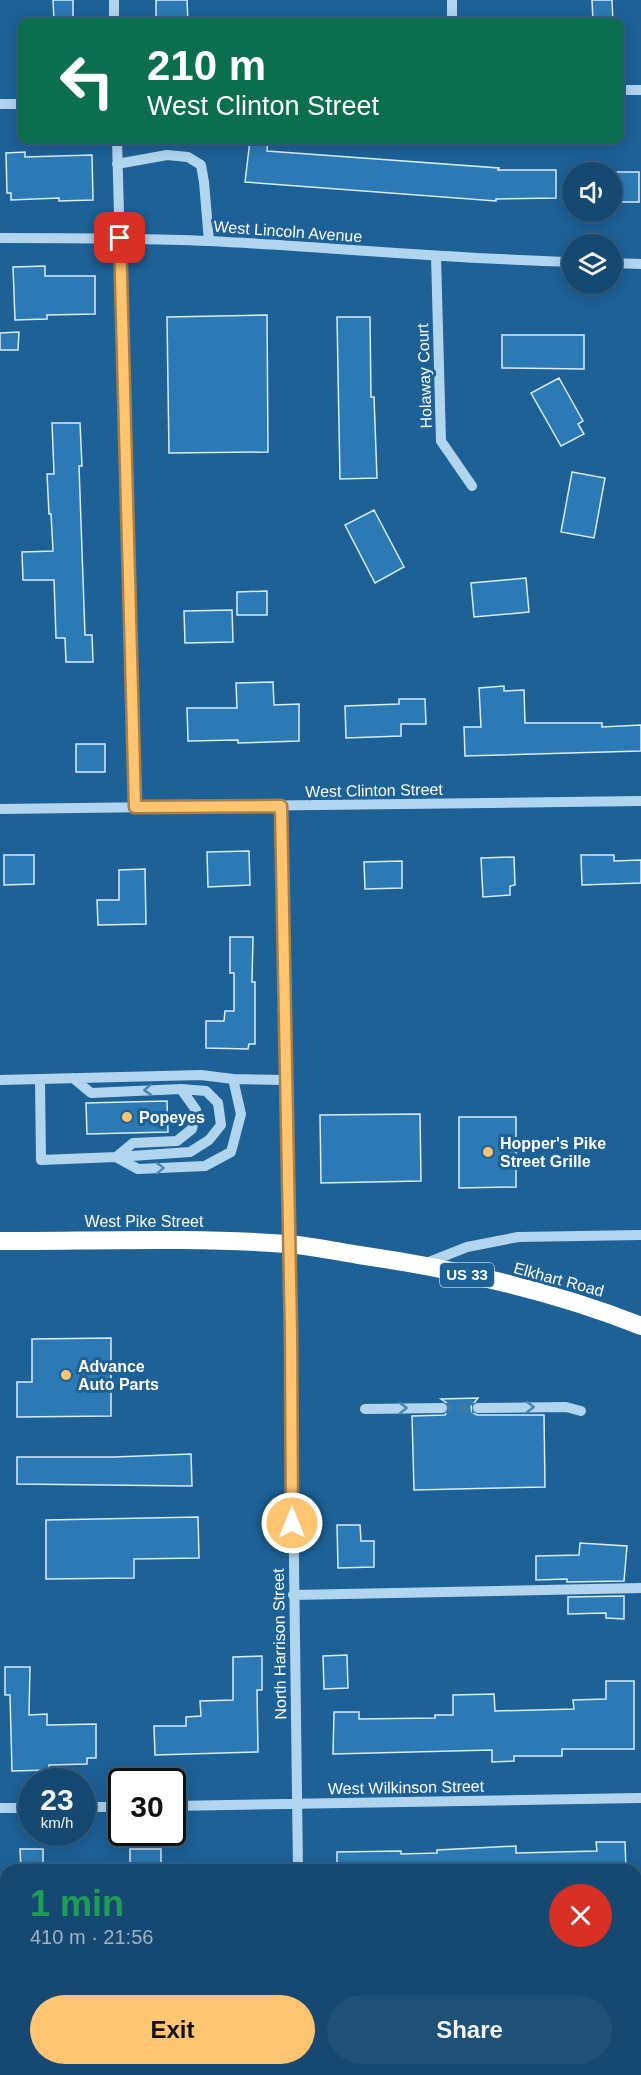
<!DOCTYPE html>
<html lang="en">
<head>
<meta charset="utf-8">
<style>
	:root { --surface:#164971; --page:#1f5076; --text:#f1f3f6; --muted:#9eb2c3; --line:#356184; --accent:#ffc470 }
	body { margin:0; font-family:Arial,sans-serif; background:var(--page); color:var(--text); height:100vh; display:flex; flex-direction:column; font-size:22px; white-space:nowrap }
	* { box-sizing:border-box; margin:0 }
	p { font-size:20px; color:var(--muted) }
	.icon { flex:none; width:33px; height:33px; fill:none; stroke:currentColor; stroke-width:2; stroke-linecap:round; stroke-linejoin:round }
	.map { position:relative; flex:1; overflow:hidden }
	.side { position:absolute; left:0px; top:1864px; width:642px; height:212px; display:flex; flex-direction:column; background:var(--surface); border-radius:18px 18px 0 0; box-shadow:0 3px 15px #0003,0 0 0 2px var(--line) }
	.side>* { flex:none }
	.top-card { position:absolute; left:18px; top:18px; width:606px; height:126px; border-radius:12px; box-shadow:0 3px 15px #0003,0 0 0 2px var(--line); background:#0b6e4f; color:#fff; overflow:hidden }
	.controls { position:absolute; left:562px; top:162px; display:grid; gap:12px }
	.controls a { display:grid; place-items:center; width:60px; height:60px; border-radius:50%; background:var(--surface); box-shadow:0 3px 15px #0003,0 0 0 2px var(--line); font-size:30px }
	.speed { position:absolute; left:18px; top:1768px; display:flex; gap:12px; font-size:30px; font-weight:700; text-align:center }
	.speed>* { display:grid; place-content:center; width:78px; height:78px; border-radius:50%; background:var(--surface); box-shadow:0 3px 15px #0003,0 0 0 2px var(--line); line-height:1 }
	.speed small { font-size:15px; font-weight:400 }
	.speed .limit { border:3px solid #111; border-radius:9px; background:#fff; color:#111 }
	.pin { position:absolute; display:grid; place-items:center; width:51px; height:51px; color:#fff; margin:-26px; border-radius:12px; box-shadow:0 3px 9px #0006 }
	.me { position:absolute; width:66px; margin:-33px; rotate:0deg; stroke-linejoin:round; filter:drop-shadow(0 0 4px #0008) }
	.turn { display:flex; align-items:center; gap:21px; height:126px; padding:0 30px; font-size:27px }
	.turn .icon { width:78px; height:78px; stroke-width:2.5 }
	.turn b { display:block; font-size:42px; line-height:51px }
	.round { display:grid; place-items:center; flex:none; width:63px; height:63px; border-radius:32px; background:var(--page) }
	.summary { display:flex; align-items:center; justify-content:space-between; height:102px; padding:0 30px }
	h1 { font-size:36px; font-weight:600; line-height:45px; color:#1e9e55 }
	.button { display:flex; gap:12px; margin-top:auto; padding:12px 30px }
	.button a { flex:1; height:69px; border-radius:36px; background:var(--accent); color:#111; font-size:24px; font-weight:600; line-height:69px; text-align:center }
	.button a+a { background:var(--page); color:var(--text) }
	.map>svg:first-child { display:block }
	.building { fill:#2c7ab5; stroke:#d8ecfb; stroke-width:1.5 }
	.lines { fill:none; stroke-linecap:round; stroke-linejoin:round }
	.minor-tunnel { stroke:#3f79a7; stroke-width:10; stroke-dasharray:10 5; stroke-linecap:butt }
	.minor { stroke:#b1d5ef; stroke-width:10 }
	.highway { stroke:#fff; stroke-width:18 }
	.oneway { stroke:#4984b1 }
	.route-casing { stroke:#a67f49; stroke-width:15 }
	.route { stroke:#ffc470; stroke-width:10 }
	.poi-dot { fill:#ffc470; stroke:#1d6197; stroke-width:2 }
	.labels { text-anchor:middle; stroke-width:6; stroke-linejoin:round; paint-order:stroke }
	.shield { fill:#1d6197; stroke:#bbd0e0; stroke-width:1.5 }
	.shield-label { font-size:15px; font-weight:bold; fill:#fff }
	.street-label { font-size:16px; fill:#fff; stroke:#1d6197 }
	.poi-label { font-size:16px; font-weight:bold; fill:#fff; stroke:#1d6197; text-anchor:start }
</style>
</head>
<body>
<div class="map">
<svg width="641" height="2075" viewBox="0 0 641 2075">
	<rect width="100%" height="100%" fill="#1d6197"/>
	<path class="building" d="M 53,0 L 73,0 L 73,22 L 54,22 Z
		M 156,0 L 187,0 L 188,22 L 156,22 Z
		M 592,0 L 612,0 L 613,22 L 593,22 Z
		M 250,140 L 268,140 L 267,151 L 499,168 L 498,170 L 556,170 L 556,198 L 496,199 L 496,201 L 245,182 Z
		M 25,152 L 25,157 L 92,155 L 93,200 L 59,201 L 59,198 L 11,200 L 11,193 L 7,193 L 6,153 Z
		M 612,172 L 639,172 L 639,202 L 612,202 Z
		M 45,266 L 45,276 L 95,276 L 95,314 L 47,315 L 47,319 L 15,320 L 13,267 Z
		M 267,315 L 268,452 L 169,453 L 167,317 Z
		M 337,317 L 370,317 L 371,397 L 374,397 L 377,478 L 340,479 Z
		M 19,332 L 18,350 L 0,350 L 0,333 Z
		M 502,335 L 584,335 L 584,369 L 502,368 Z
		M 559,378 L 583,421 L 578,424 L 584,434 L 561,446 L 531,393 Z
		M 52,423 L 80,423 L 82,466 L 79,466 L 85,635 L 92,635 L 93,662 L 66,662 L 65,638 L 56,638 L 54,580 L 23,580 L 22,552 L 53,551 L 51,514 L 49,514 L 47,474 L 54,474 Z
		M 572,472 L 605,478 L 594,538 L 561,532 Z
		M 374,510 L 404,567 L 375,583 L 345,525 Z
		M 526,578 L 529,612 L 474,617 L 471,583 Z
		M 267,591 L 267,615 L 237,615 L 237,592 Z
		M 232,610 L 233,642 L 185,643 L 184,611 Z
		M 273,682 L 274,705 L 299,704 L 299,741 L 238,743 L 238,740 L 188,741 L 187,708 L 237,708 L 236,683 Z
		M 504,686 L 504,691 L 524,690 L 525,723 L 602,723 L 602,727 L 641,725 L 641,751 L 465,756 L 464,727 L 481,727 L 479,688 Z
		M 399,699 L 425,699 L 426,724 L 401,724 L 401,736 L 346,738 L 345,706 L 399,704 Z
		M 76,744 L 105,744 L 105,772 L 76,772 Z
		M 249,851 L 250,885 L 208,887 L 207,852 Z
		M 4,855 L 34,855 L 34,884 L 4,885 Z
		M 581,855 L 614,855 L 614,861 L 641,860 L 641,883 L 582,885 Z
		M 514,857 L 515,885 L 510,886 L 510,895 L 483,897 L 481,858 Z
		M 402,861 L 402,888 L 365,889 L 364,862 Z
		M 145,869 L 146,924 L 98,925 L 97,900 L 119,900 L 119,870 Z
		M 230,937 L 253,937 L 252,982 L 255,982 L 255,1044 L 249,1044 L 248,1049 L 206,1048 L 206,1021 L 224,1021 L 225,1011 L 234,1011 L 234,973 L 230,973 Z
		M 167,1101 L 168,1132 L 87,1134 L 86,1103 Z
		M 420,1114 L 421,1181 L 321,1183 L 320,1115 Z
		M 459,1117 L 516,1117 L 516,1187 L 459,1188 Z
		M 111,1338 L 111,1416 L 17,1417 L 17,1382 L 32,1382 L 32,1339 Z
		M 478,1398 L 471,1407 L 472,1412 L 477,1415 L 544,1415 L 545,1487 L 414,1490 L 412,1416 L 445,1415 L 449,1407 L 448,1404 L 441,1399 Z
		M 191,1454 L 192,1486 L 17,1484 L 17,1457 L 114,1457 Z
		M 198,1517 L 199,1558 L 134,1559 L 134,1578 L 46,1579 L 46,1520 Z
		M 337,1525 L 360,1525 L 361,1541 L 374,1541 L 374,1567 L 338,1568 Z
		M 580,1543 L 627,1546 L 624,1581 L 567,1582 L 567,1579 L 536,1580 L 536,1556 L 579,1555 Z
		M 624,1596 L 624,1619 L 606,1618 L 606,1613 L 568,1614 L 568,1597 Z
		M 347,1655 L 348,1688 L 324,1689 L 323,1656 Z
		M 262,1656 L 262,1690 L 257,1690 L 258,1752 L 155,1755 L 154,1726 L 186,1726 L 186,1717 L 201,1716 L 200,1701 L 233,1700 L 233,1657 Z
		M 5,1667 L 30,1667 L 29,1715 L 47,1714 L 47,1725 L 96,1724 L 96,1758 L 87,1758 L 87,1764 L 49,1765 L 49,1770 L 12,1771 L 10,1695 L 5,1695 Z
		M 606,1681 L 634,1681 L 634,1749 L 562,1749 L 562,1756 L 514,1756 L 514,1761 L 492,1762 L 492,1750 L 333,1754 L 334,1712 L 359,1712 L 359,1719 L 435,1718 L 435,1715 L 453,1715 L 453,1695 L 494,1694 L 495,1711 L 574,1709 L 573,1700 L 606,1699 Z
		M 596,1842 L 625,1842 L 626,1870 L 337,1870 L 337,1852 L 401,1851 L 401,1854 L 437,1853 L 437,1850 L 516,1846 L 516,1853 L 597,1851 Z
		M 20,1849 L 43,1849 L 43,1870 L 21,1870 Z
		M 130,1849 L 161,1849 L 161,1870 L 130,1870 Z"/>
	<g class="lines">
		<path class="minor-tunnel" d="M 442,1408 L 478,1408"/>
		<path class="minor" d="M 114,0 L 114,22
			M 452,22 L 452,0
			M 620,90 L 641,90
			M 0,104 L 22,104
			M 117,140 L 135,807
			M 117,164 L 167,155 L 188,157 L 201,165 L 204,182 L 209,241
			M 0,238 C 70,238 140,238 209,241 C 331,247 452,259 573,262
			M 436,256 L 441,441 L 472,486
			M 612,263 L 641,264
			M 281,806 L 291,1332 L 298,1870
			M 0,809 L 641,801
			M 73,1078 L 91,1093 L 181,1089 L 196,1110 L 192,1129 L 177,1141 L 133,1143 L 116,1157
			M 233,1079 L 285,1080
			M 0,1080 L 201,1075 L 233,1079 L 241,1114 L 231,1152 L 205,1166 L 138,1169 L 116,1157 L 41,1160 L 40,1079
			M 117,1157 L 190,1152 L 209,1140 L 221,1125 L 218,1103 L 206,1091 L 181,1089
			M 424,1264 L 467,1247 L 518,1237 L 641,1235
			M 478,1408 L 566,1407 L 581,1411
			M 365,1409 L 442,1408
			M 293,1595 L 641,1588
			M 172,1806 L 641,1798
			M 82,1807 L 122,1807
			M 0,1808 L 32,1808
			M 636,1984 L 641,1984
			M 0,1993 L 6,1993
			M 301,2070 L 301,2075"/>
		<path class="highway" d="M 0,1241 C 95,1241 192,1237 287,1244 C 311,1246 335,1251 359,1255 C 455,1269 551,1290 641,1326"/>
	</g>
	<defs><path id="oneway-chevron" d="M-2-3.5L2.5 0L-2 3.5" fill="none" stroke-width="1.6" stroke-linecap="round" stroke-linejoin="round" transform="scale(1.5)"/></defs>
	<g class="oneway">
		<use href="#oneway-chevron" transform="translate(148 1090) rotate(177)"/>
		<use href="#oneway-chevron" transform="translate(160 1168) rotate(-2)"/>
		<use href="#oneway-chevron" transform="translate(530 1407)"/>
		<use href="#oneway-chevron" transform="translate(403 1408) rotate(-1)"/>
	</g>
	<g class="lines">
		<defs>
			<path id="route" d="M 120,238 L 135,807 L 281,806 L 291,1332 L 292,1523"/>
		</defs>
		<use href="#route" class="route-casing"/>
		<use href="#route" class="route"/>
	</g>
	<g class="poi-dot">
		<circle cx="127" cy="1117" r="6"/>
		<circle cx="488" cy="1152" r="6"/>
		<circle cx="66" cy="1375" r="6"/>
	</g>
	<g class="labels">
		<rect class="shield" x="440" y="1263" width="54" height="24" rx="4.5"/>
		<g class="shield-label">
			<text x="467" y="1280">US 33</text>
		</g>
		<g class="street-label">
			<text transform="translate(288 231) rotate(4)" y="6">West Lincoln Avenue</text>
			<text transform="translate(424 376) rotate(-92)" y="6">Holaway Court</text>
			<text transform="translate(374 790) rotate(-1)" y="6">West Clinton Street</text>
			<text x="144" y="1227">West Pike Street</text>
			<text transform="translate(559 1279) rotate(15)" y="6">Elkhart Road</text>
			<text transform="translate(279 1644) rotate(-91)" y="6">North Harrison Street</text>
			<text transform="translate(406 1787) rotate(-1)" y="6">West Wilkinson Street</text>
		</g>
		<g class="poi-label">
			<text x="139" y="1123">Popeyes</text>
			<text x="500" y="1149">Hopper's Pike<tspan x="500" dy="18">Street Grille</tspan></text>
			<text x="78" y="1372">Advance<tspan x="78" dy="18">Auto Parts</tspan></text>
		</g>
	</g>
</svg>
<div class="controls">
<a><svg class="icon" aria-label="sound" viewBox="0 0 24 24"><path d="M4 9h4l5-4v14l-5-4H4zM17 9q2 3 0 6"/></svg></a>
<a><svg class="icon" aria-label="layers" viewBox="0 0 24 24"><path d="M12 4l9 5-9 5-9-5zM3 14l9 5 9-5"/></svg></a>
</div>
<div class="speed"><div>23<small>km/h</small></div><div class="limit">30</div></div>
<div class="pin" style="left:120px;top:238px;background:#d93025"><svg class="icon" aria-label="arrive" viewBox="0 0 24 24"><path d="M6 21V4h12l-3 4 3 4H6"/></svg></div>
<svg class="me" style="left:292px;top:1523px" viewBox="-20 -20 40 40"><circle r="17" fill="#ffc470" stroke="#fff" stroke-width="3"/><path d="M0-11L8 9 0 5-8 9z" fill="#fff"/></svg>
<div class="top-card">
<div class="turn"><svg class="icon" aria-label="left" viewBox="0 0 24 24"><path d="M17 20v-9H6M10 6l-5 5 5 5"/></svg><div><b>210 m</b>West Clinton Street</div></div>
</div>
<section class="side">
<div class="summary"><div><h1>1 min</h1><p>410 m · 21:56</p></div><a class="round" style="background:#d93025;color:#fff"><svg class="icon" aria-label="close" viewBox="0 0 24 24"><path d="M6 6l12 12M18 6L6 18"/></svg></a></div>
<div class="button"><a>Exit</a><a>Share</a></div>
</section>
</div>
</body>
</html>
